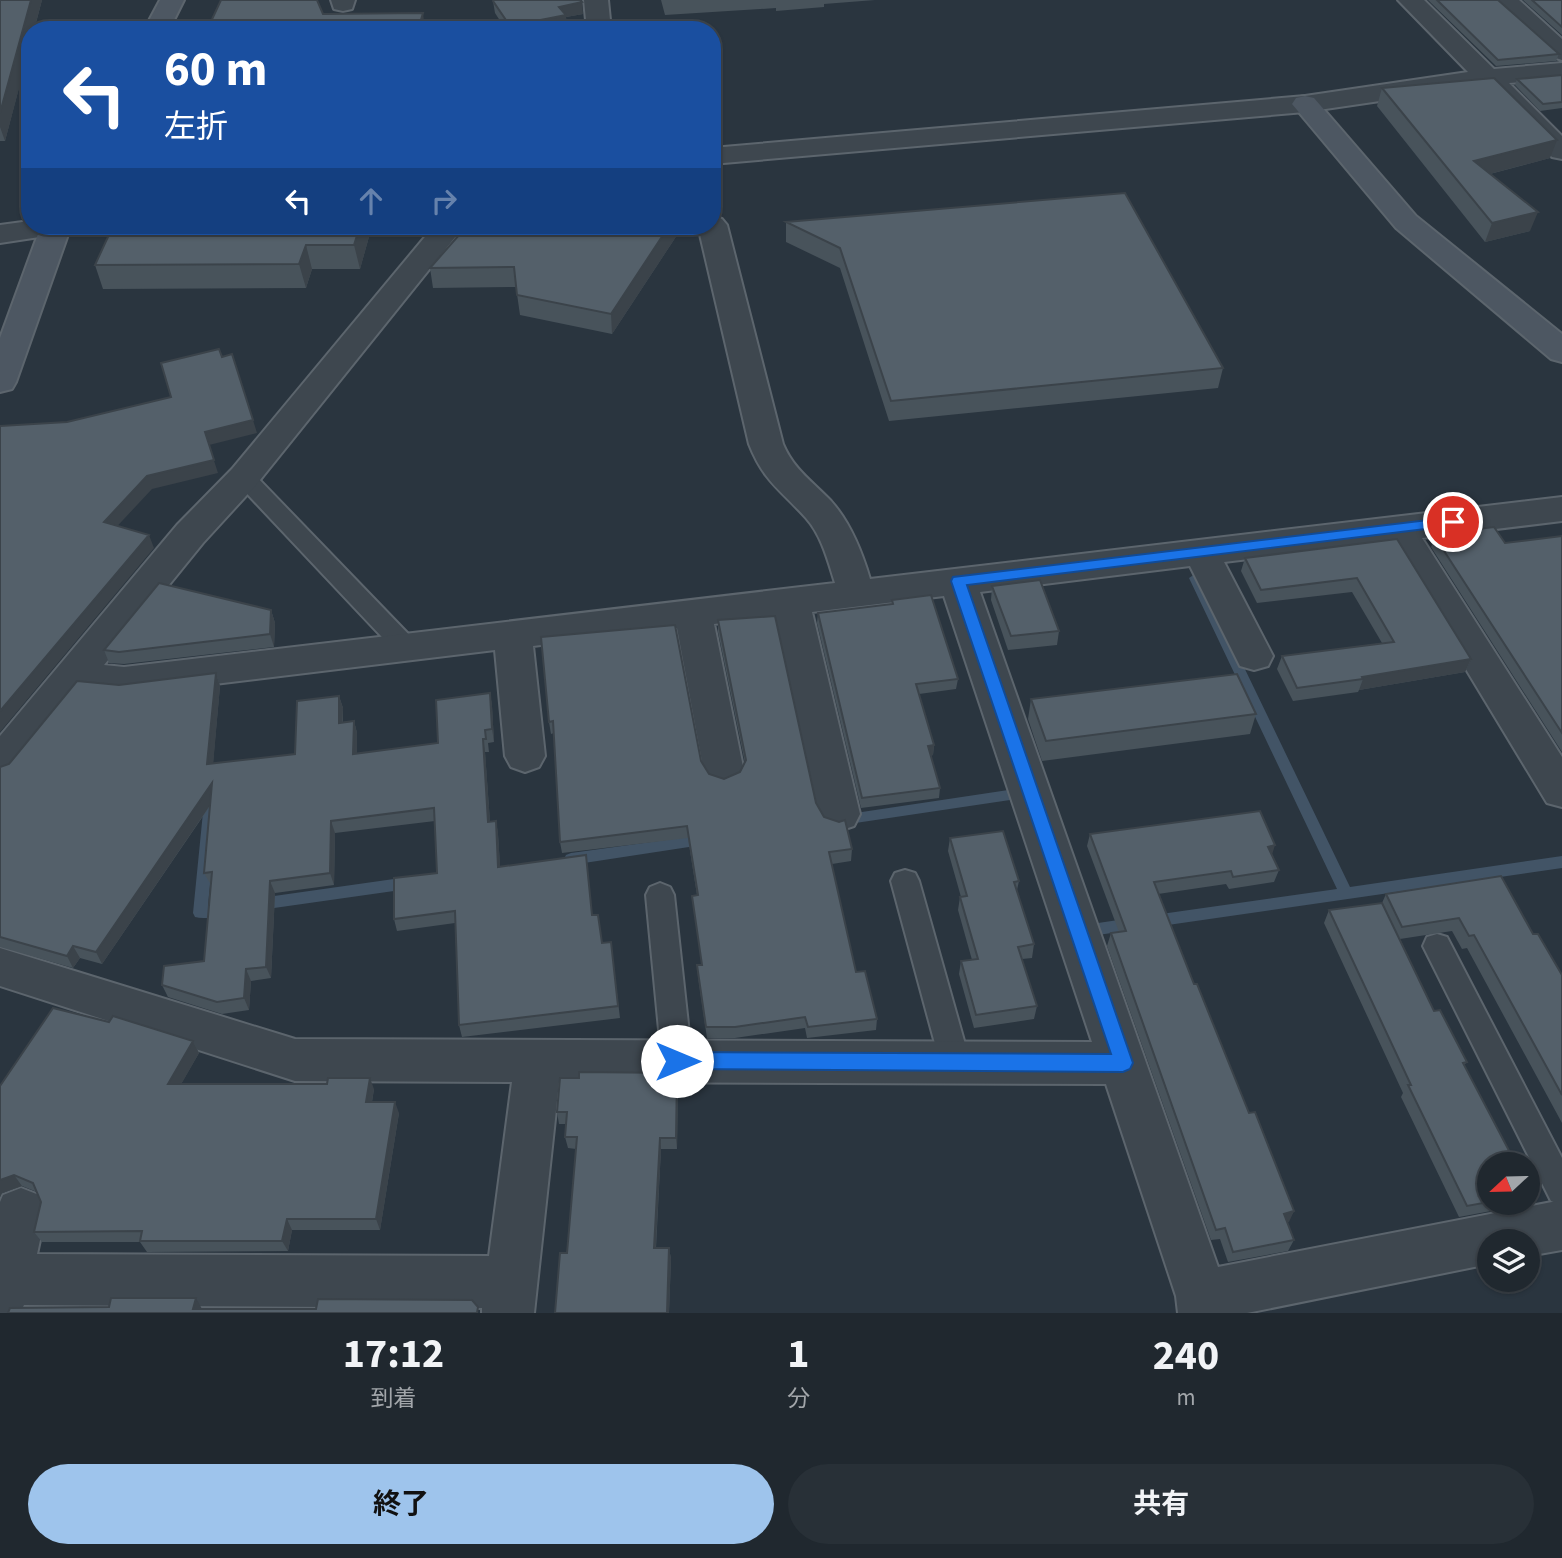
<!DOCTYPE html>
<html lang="ja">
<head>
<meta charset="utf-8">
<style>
	:root { --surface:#20282f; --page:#283037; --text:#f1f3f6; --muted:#a2a6aa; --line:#3d444b; --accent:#9ec4ec }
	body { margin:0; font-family:"Source Sans 3","Noto Sans JP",sans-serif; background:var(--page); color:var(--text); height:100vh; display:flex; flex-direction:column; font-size:26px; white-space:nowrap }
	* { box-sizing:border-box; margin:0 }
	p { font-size:23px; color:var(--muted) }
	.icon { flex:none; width:38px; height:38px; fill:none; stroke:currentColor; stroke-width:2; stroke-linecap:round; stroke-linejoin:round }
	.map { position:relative; height:1313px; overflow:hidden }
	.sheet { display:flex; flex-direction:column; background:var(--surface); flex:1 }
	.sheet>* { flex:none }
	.guide { position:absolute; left:21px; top:21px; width:700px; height:214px; border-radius:28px; box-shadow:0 2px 5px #0004,0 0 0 2px var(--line); background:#1a4fa0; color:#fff; overflow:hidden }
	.needle { width:46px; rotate:248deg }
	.buttons { position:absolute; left:1477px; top:1152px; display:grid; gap:14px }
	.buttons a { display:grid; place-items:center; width:63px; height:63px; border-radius:50%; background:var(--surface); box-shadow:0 2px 5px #0004,0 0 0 2px var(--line); font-size:35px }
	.pin { position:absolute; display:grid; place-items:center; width:60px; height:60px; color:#fff; margin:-30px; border:4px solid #fff; border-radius:50%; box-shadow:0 2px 7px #0007 }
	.me { position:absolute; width:77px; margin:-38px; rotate:90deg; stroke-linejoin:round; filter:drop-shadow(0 0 5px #0008) }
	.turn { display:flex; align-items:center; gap:24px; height:147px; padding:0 28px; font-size:32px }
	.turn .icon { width:91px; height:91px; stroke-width:2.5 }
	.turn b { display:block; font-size:49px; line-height:60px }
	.lanes { display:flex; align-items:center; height:66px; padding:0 28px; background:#0003; justify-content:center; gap:35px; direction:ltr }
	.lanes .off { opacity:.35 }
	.eta { display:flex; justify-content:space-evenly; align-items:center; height:119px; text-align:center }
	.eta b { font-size:42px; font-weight:700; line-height:49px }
	.button { display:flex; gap:14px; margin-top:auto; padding:14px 28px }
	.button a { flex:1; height:80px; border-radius:42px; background:var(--accent); color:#111; font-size:28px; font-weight:700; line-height:80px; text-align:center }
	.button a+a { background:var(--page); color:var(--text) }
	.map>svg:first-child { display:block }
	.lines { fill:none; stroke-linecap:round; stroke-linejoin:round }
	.stream { fill:#425466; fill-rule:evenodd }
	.lane-casing { stroke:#5c656d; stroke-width:4 }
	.street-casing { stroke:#5c656d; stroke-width:4 }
	.secondary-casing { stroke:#5c656d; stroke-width:4 }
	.lane { fill:#3e474f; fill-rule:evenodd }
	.street { fill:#3e474f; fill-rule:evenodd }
	.secondary { fill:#4d5762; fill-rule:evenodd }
	.wall { fill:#48535b }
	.shaded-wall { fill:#3b434a }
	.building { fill:#54606a; stroke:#3b434a; stroke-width:2 }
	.route { fill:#1a73e8; stroke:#114b97; stroke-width:2 }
</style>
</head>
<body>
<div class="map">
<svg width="1562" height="1313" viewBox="0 0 1562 1313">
	<rect width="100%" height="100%" fill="#2a353f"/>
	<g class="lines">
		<path class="stream" d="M 1195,574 L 1201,578 L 1350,887 L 1562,856 L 1562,868 L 1154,927 L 1149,925 L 1147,921 L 1149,917 L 1154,915 L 1337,889 L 1189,578 Z
			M 212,787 L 217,788 L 219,792 L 208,906 L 224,903 L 229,905 L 231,909 L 229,913 C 219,916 205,920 195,917 L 193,913 L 205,792 L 207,788 Z
			M 1015,789 L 1020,790 L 1025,804 L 1023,808 L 1018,809 L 1013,808 L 1010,800 L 842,825 L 837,824 L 835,820 L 837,816 L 842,815 Z
			M 702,835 L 707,836 L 709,840 L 707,844 L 702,845 L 571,865 L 566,863 L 564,859 L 566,855 L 571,853 Z
			M 408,877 L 413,879 L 415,883 L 413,887 L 408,889 L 260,910 L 255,908 L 253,904 L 255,900 L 260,898 Z
			M 1132,918 L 1137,920 L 1139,924 L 1137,928 L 1132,930 L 1098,935 L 1093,933 L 1091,929 L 1093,925 L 1098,923 Z"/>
		<defs>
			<path id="lane" d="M 244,470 L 252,472 L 415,641 L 418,647 L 415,653 L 406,656 L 397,653 L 236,482 L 233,477 L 236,472 Z
				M 905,870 L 915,873 L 919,881 L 970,1062 L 966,1072 L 955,1076 L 944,1072 L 940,1062 L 891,881 L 895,873 Z
				M 660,883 L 670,887 L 674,895 L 692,1061 L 688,1071 L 677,1074 L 666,1071 L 662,1061 L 646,895 L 650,887 Z
				M 1437,934 L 1447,937 L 1562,1158 L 1562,1205 L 1551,1201 L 1423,946 L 1427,937 Z"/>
			<path id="street" d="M 331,0 L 355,0 L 352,9 L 343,11 L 334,9 Z
				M 584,0 L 608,0 L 611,30 L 587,30 Z
				M 1398,0 L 1424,0 L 1494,69 L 1562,63 L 1562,79 L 1509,83 L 1562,136 L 1562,159 L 1552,157 L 1482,86 L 1305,112 L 712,164 L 712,148 L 1305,96 L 1468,72 Z
				M 1493,0 L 1519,0 L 1562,39 L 1562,60 L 1553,57 Z
				M 712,216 L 722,219 L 727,225 L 783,444 C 794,470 813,482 831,501 C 850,522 862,552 870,579 L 1562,497 L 1562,521 L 1422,538 L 1562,757 L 1562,807 L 1547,803 L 1389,542 L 1224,562 L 1273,656 L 1268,666 L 1254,670 L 1240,666 L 1190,566 L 980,592 L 1218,1267 L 1562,1200 L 1562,1250 L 1528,1256 L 1528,1241 L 1489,1241 L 1489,1264 L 1247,1313 L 1178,1313 L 1176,1296 L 1106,1084 L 559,1082 L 534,1313 L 482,1313 L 482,1308 L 24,1305 L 20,1313 L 0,1313 L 0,1202 L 3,1195 L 21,1188 L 39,1195 L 46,1212 L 37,1254 L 489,1256 L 512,1082 L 295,1081 L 0,986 L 0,948 L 295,1039 L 1092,1042 L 944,596 L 812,612 L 860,814 L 854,826 L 839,831 L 824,826 L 818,814 L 775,616 L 714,624 L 744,772 L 738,783 L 724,788 L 710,783 L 704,772 L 677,628 L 533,646 L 545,756 L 539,767 L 525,772 L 511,767 L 505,756 L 495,650 L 124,695 L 82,691 L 14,775 L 0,780 L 0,736 L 177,525 L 232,469 L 434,226 L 464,226 L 256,485 L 203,543 L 104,665 L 124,667 L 835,583 C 828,561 822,536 806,518 C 781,490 764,482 749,444 L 698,226 L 712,226 Z
				M 30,221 L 30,226 L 71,227 L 66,233 L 0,243 L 0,225 Z"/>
			<path id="secondary" d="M 160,0 L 184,0 L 169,30 L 144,30 Z
				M 1305,96 L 1314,98 L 1416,216 L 1562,334 L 1562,362 L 1551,359 L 1396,228 L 1292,104 L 1296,98 Z
				M 41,226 L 71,226 L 16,382 L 12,389 L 0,392 L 0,338 Z"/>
		</defs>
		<use href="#lane" class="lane-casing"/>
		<use href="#street" class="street-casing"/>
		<use href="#secondary" class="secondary-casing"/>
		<use href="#lane" class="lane"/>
		<use href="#street" class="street"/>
		<use href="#secondary" class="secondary"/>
	</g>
	<path class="wall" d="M 0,0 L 42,0 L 5,141 L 0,141 Z
		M 661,0 L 875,0 L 824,4 L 824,7 L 776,11 L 776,8 L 665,15 Z
		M 1428,0 L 1498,0 L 1559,54 L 1556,61 L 1496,66 Z
		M 1523,0 L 1562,0 L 1562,35 Z
		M 493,1 L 583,14 L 566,17 L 567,27 L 552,30 L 506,30 L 495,13 Z
		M 1562,75 L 1562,108 L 1540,111 L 1515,85 L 1517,79 Z
		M 1382,88 L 1550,158 L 1490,174 L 1530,231 L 1485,242 L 1377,106 Z
		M 786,222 L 1223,368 L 1218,388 L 889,421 L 840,268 L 786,242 Z
		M 372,226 L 360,269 L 312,269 L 306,288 L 103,289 L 95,265 Z
		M 683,226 L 612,334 L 520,315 L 516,287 L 433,288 L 430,268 Z
		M 1445,533 L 1505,543 L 1562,536 L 1562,752 L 1431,547 L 1435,537 L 1444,536 Z
		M 1397,539 L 1471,659 L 1465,672 L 1359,690 L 1358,692 L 1293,701 L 1277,669 L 1282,656 L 1382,643 L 1352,592 L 1257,603 L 1241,571 L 1245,558 Z
		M 992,586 L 1059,631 L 1057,645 L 1008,650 L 991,600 Z
		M 892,600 L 958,679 L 956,689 L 919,694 L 934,745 L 933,755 L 930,756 L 940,788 L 939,798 L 861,808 L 817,623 L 818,613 L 892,604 Z
		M 271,610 L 275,623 L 274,647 L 124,664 L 109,663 L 104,650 Z
		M 718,620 L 824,817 L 852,849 L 851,861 L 832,864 L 856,972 L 877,1019 L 876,1030 L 807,1038 L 805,1028 L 735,1038 L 707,1038 L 698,977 L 697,965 L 702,965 L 692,896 L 697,895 L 688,838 L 562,853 L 560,842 L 554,733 L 551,734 L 549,722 L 541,637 L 709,774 L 724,779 L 740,772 L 745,763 L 718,632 Z
		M 216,673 L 220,686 L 213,763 L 295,754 L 339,696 L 343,708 L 343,722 L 354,721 L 357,733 L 357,754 L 438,743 L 490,693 L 492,706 L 494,742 L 488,743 L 489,752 L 485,752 L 490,822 L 496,821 L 498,834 L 500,867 L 593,915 L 602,943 L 611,942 L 620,1018 L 462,1037 L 459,1025 L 455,923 L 397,931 L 394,919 L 437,873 L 435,821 L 335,833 L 334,885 L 275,893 L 271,978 L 251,981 L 249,1010 L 222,1014 L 168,997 L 162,985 L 204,961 L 211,885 L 204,873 L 210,806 L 102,964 L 80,958 L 73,968 L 0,947 L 0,767 L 9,764 L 119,685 Z
		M 1031,699 L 1256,714 L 1250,734 L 1042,761 L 1028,719 Z
		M 1090,834 L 1272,855 L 1279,870 L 1274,882 L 1229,889 L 1226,884 L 1158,894 L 1194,984 L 1249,1113 L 1294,1211 L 1287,1223 L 1294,1240 L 1288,1251 L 1228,1262 L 1220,1239 L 1211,1240 L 1107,946 L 1111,933 L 1119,932 L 1087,846 Z
		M 950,838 L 1019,881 L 1017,890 L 1034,944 L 1032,958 L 1022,959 L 1037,1006 L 1034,1019 L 974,1028 L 959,974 L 961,961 L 972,960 L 958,910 L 960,897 L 961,897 L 948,851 Z
		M 1386,894 L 1533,934 L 1562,975 L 1562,1123 L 1467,948 L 1462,949 L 1452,931 L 1400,939 L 1434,1011 L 1467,1062 L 1464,1065 L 1489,1202 L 1525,1202 L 1523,1205 L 1459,1217 L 1401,1097 L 1403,1093 L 1324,923 L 1329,910 L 1382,903 Z
		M 109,1022 L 193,1041 L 199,1053 L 181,1084 L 374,1089 L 372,1102 L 399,1113 L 380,1230 L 292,1230 L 288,1251 L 147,1252 L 140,1242 L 42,1242 L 34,1232 L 41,1202 L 37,1192 L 22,1186 L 2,1193 L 0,1197 L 0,1086 Z
		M 677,1073 L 678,1085 L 677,1149 L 661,1149 L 656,1248 L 669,1248 L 671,1259 L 669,1313 L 555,1313 L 567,1253 L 576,1149 L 568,1148 L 565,1137 L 566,1124 L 559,1124 L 557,1112 L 579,1078 Z"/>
	<path class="shaded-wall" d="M 31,0 L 42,0 L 34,30 L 30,30 L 30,47 L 5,141 L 0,127 L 0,113 Z
		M 582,2 L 583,14 L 566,17 L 567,27 L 552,30 L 510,30 L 510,26 L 559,7 Z
		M 423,13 L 425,30 L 418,30 Z
		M 1557,140 L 1550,158 L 1467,180 L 1474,161 Z
		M 1538,212 L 1530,231 L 1485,242 L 1492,223 Z
		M 360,226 L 372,226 L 360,269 L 354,245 Z
		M 669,226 L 683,226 L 612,334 L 611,314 Z
		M 306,245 L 312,269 L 306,288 L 299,264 Z
		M 253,420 L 257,433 L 209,445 L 218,473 L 152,489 L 109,535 L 104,522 L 147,476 L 205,432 Z
		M 149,535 L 154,548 L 0,732 L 0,711 Z
		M 271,610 L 275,623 L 274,647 L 270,634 Z
		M 1471,659 L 1465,672 L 1359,690 L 1363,679 L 1362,677 Z
		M 216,673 L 220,686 L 212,777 L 207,764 Z
		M 490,693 L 492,706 L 494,742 L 492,729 Z
		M 339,696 L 343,708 L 342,735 L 339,723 Z
		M 354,721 L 357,733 L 357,767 L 353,754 Z
		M 483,739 L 485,752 L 491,835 L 488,822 Z
		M 934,745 L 933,755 L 927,756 L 928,746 Z
		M 212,783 L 217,795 L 102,964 L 96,952 Z
		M 331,821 L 335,833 L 334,885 L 330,873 Z
		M 496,821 L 498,834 L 501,879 L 498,867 Z
		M 1275,845 L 1271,858 L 1268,847 Z
		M 270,881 L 275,893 L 271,978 L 266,967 Z
		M 73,946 L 80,958 L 73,968 L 67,956 Z
		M 246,969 L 251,981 L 249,1010 L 244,998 Z
		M 193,1041 L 199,1053 L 175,1095 L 168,1084 Z
		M 677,1073 L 678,1085 L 677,1149 L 676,1138 Z
		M 370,1078 L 374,1089 L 370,1113 L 366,1102 Z
		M 395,1102 L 399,1113 L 380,1230 L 376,1219 Z
		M 660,1138 L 661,1149 L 655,1260 L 654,1248 Z
		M 14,1175 L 22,1186 L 2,1193 L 0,1197 L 0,1180 Z
		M 1294,1211 L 1289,1222 L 1278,1225 L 1284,1214 Z
		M 287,1219 L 292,1230 L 288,1251 L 282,1241 Z
		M 669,1248 L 671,1259 L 669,1313 L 667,1313 Z
		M 196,1298 L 202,1309 L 193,1309 Z"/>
	<path class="building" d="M 0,0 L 31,0 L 0,113 Z
		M 221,0 L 317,0 L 323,14 L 423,13 L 418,30 L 207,30 Z
		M 494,0 L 580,0 L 582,2 L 559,7 L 566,15 L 510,26 L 493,1 Z
		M 1437,0 L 1498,0 L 1559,54 L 1498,60 Z
		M 1532,0 L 1562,0 L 1562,27 Z
		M 1562,75 L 1562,102 L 1543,104 L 1517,79 Z
		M 1494,78 L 1557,140 L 1474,161 L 1538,212 L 1492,223 L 1382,88 Z
		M 1125,193 L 1223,368 L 891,401 L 840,248 L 786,222 Z
		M 113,226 L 360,226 L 354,245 L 306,245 L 299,264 L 95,265 Z
		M 467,226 L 669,226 L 611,314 L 517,295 L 514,267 L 430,268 Z
		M 219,349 L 222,357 L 232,354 L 253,420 L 205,432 L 214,460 L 147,476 L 104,522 L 149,535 L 0,711 L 0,426 L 67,422 L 171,397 L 161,363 Z
		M 1494,527 L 1505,543 L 1562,536 L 1562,733 L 1435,537 L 1447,535 L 1445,533 Z
		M 1397,539 L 1471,659 L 1362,677 L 1363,679 L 1297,688 L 1282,656 L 1394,642 L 1357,578 L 1261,590 L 1245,558 Z
		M 1040,580 L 1059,631 L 1011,636 L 992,586 Z
		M 159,583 L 271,610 L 270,634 L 119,652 L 104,650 Z
		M 931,595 L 958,679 L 916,684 L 934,745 L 928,746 L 940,788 L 862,798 L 818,613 L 893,604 L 892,600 Z
		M 775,616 L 816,803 L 824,817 L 839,822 L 845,820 L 852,849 L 829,852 L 856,972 L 865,971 L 877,1019 L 808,1027 L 805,1017 L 735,1027 L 706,1027 L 697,965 L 702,965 L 692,896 L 698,895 L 687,826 L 560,842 L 553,721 L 549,722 L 541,637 L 675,625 L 701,761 L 709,774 L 724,779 L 740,772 L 746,760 L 718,620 Z
		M 216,673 L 207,764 L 295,754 L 297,701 L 339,696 L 339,723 L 354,721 L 353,754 L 438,743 L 436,700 L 490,693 L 492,729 L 485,730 L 486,739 L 483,739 L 488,822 L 496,821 L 498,867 L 586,855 L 592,915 L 598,915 L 602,943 L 611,942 L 618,1006 L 459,1025 L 455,911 L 394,919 L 394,878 L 437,873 L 434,808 L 331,821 L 330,873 L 270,881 L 266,967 L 246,969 L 244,998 L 217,1002 L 162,985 L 164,966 L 204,961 L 212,872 L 204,873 L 212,783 L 96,952 L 73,946 L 67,956 L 0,937 L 0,767 L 9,764 L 77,681 L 119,685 Z
		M 1237,674 L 1256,714 L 1046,741 L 1031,699 Z
		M 1260,811 L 1275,845 L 1268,847 L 1279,870 L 1233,877 L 1231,871 L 1154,882 L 1194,984 L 1197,984 L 1249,1113 L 1255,1112 L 1294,1211 L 1284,1214 L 1294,1240 L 1233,1252 L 1225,1228 L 1216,1230 L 1111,933 L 1126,931 L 1090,834 Z
		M 1003,831 L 1019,881 L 1014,882 L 1034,944 L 1018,947 L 1037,1006 L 976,1015 L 961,961 L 978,959 L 960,897 L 967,896 L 950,838 Z
		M 1501,876 L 1533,934 L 1538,934 L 1562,975 L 1562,1095 L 1474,935 L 1469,936 L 1459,918 L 1402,927 L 1386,894 Z
		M 1382,903 L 1434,1011 L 1440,1010 L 1467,1062 L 1463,1063 L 1516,1164 L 1489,1164 L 1489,1202 L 1467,1206 L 1408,1085 L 1411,1085 L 1329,910 Z
		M 53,1008 L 109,1022 L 113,1016 L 193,1041 L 168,1084 L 327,1084 L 328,1078 L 370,1078 L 366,1102 L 395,1102 L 376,1219 L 287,1219 L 282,1241 L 140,1241 L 142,1231 L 34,1232 L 41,1202 L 33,1183 L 14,1175 L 0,1180 L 0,1086 Z
		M 579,1072 L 677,1073 L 676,1138 L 660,1138 L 654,1248 L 669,1248 L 667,1313 L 555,1313 L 560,1253 L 567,1253 L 577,1137 L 565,1137 L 567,1112 L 557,1112 L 560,1078 L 579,1078 Z
		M 1528,1187 L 1532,1194 L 1528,1195 Z
		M 111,1298 L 196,1298 L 193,1309 L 316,1309 L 318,1299 L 472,1300 L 478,1307 L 477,1313 L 8,1313 L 10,1308 L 109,1307 Z"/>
	<path class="route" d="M 1453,517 L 1460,522 L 1458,525 L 967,585 L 1133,1063 L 1130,1069 L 1123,1072 L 677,1069 L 670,1067 L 667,1061 L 670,1054 L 677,1052 L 1111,1054 L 951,581 L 953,577 Z"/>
</svg>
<div class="buttons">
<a><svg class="needle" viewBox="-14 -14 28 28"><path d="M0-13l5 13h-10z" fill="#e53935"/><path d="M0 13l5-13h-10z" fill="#a2a6aa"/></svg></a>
<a><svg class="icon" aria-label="layers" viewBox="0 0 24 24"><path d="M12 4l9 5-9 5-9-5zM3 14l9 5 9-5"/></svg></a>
</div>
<div class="pin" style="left:1453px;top:522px;background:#d93025"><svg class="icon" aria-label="arrive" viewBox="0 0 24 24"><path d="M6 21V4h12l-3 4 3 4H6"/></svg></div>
<svg class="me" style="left:677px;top:1061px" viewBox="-20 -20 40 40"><circle r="19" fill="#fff"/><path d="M0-13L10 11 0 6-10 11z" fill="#1a73e8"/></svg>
<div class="guide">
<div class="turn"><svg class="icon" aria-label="left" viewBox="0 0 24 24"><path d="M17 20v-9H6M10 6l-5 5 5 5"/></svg><div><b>60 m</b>左折</div></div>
<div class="lanes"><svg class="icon" aria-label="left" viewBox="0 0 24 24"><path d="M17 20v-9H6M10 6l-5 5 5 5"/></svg><svg class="icon off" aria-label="ahead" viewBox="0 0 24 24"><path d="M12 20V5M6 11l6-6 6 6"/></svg><svg class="icon off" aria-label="right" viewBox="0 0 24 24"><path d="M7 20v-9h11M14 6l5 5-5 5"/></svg></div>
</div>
</div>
<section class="sheet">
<div class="eta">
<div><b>17:12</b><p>到着</p></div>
<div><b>1</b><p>分</p></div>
<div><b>240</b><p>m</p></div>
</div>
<div class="button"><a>終了</a><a>共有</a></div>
</section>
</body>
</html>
